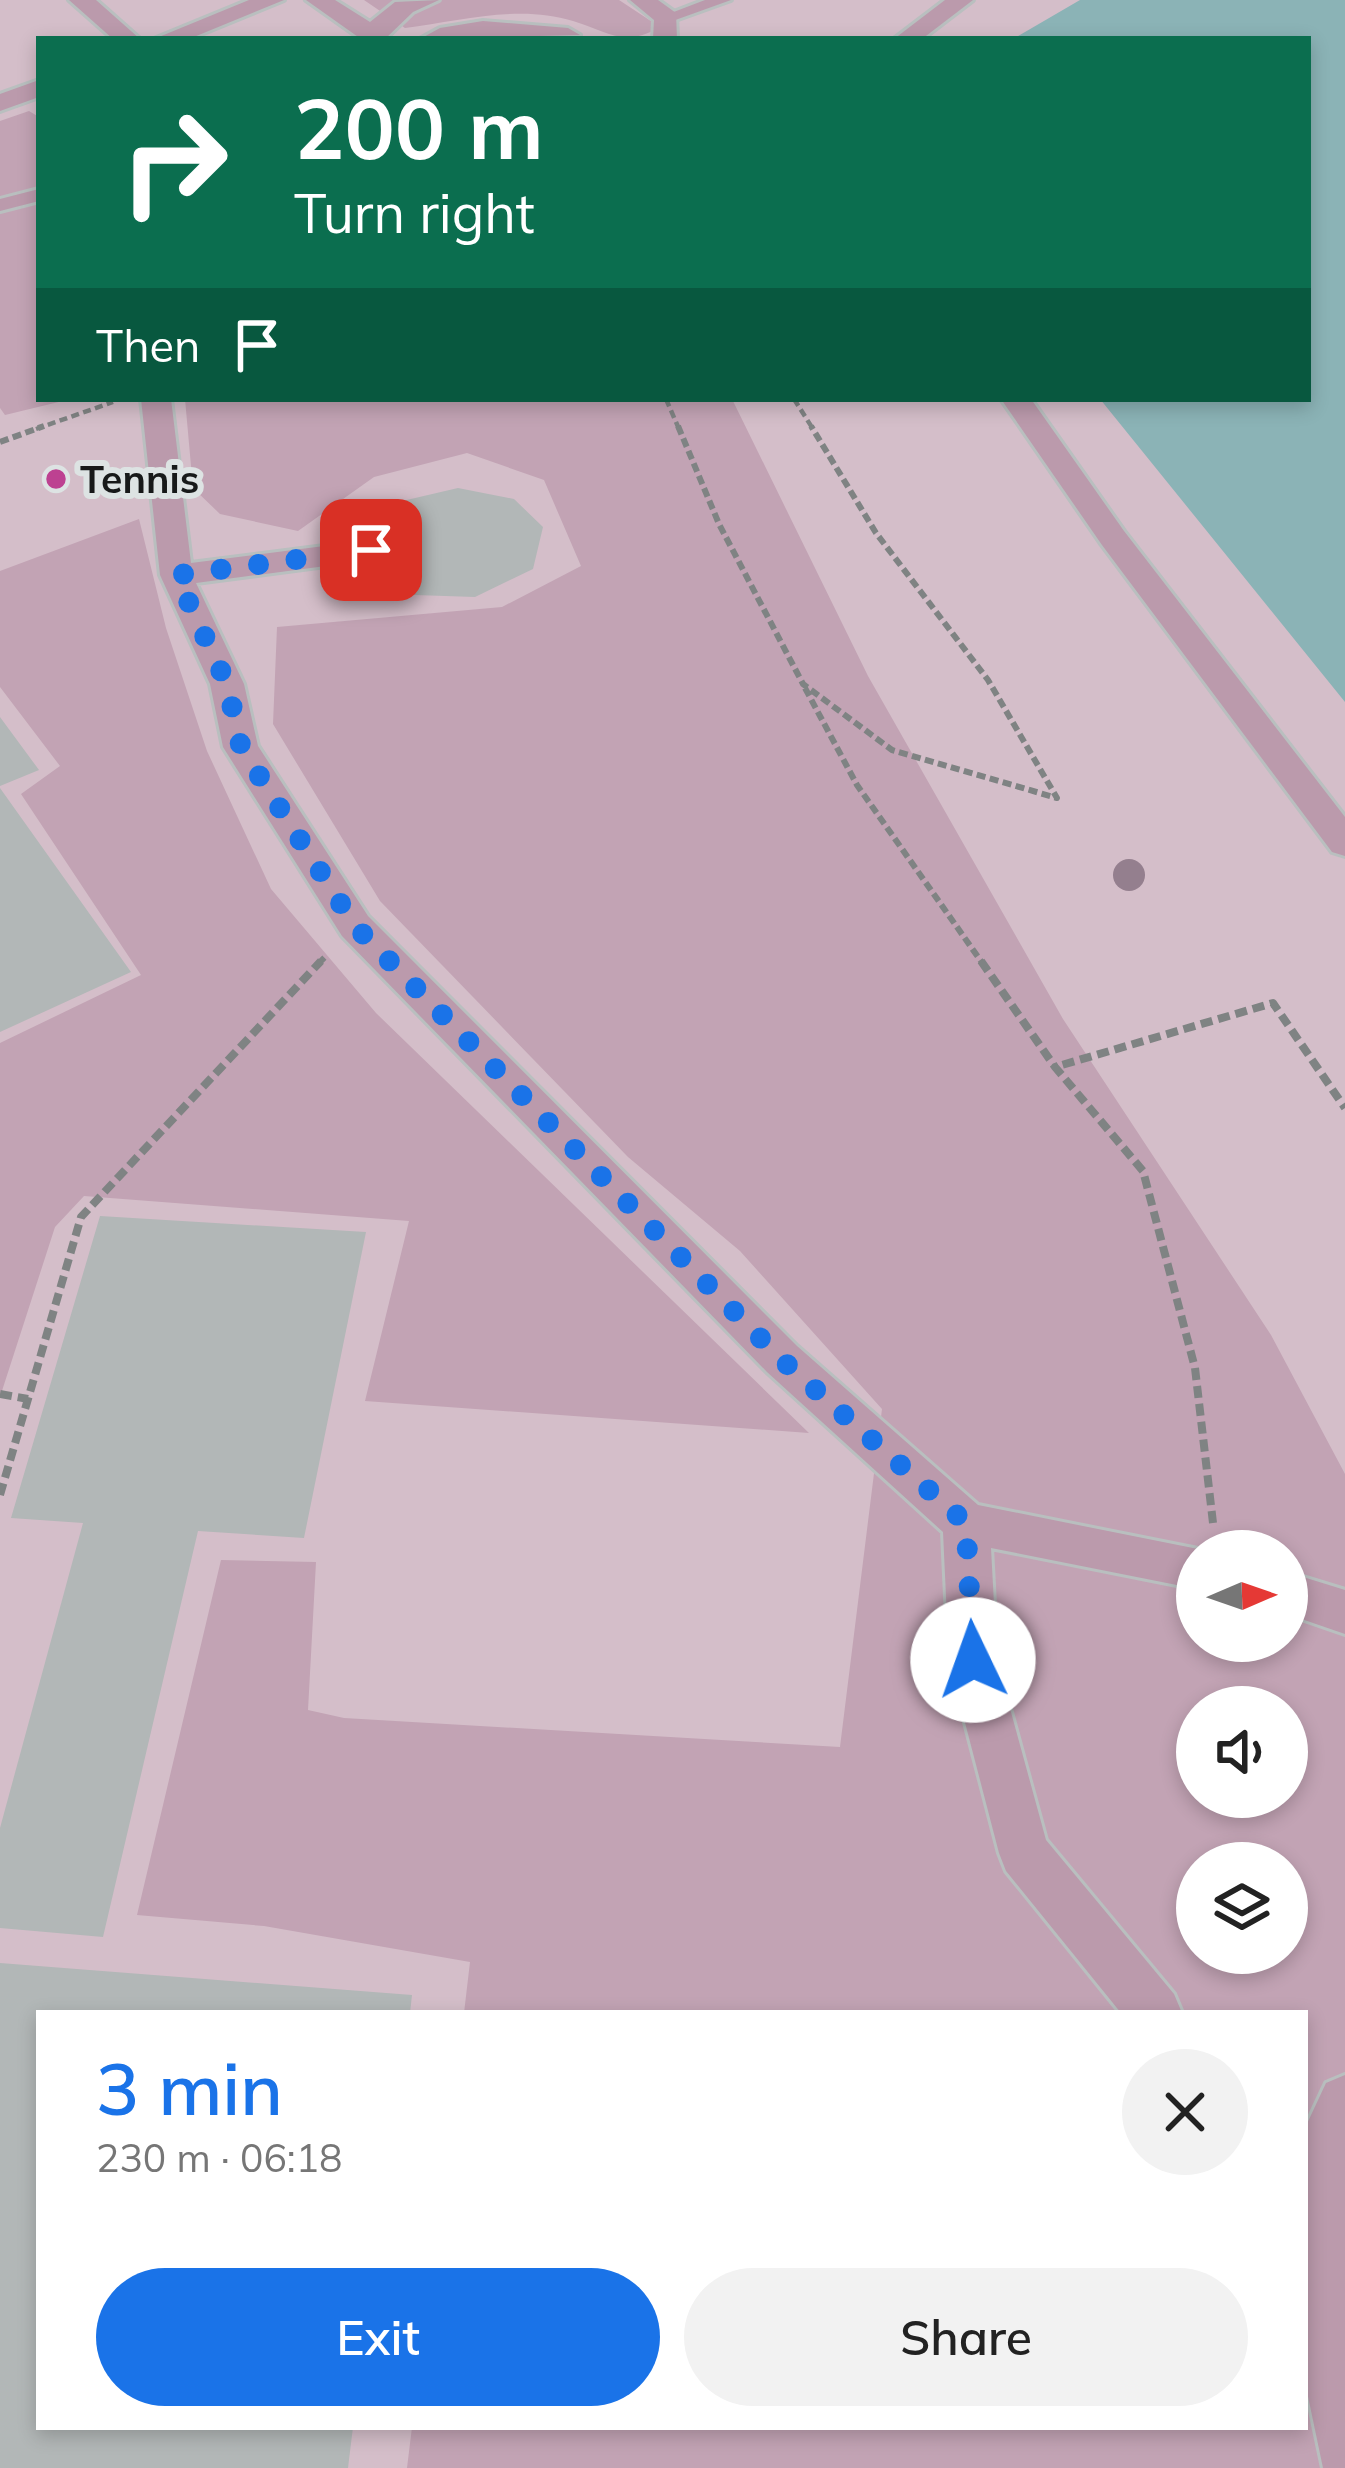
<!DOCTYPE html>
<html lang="en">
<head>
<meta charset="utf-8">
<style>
	:root { --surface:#fff; --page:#f2f2f2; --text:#222; --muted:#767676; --accent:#1a73e8 }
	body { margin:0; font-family:Mulish,sans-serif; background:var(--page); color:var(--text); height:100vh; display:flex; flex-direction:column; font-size:45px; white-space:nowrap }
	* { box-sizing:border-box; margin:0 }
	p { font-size:39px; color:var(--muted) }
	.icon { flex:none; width:66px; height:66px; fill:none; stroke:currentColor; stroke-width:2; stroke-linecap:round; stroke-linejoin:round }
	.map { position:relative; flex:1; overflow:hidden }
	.sheet { position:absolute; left:36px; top:2010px; width:1272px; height:420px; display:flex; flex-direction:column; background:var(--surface); border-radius:0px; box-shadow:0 6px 18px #0003 }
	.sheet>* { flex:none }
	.banner { position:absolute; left:36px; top:36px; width:1275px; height:366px; border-radius:0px; box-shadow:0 6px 18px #0003; background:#0b6e4f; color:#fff; overflow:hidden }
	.needle { width:78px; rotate:88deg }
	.fabs { position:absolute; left:1176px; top:1530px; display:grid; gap:24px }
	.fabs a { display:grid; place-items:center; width:132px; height:132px; border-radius:50%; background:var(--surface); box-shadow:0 6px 18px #0003; font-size:60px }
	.pin { position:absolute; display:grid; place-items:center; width:102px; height:102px; color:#fff; margin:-51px; border-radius:24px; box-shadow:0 6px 18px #0006 }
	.me { position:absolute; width:132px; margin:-66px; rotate:357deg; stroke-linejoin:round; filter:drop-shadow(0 0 9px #0008) }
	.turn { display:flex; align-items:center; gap:42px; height:252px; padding:0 60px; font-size:54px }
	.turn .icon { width:156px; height:156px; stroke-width:2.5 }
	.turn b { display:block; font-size:84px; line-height:102px }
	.then { display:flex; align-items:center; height:114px; padding:0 60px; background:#0003; gap:24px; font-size:45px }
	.round { display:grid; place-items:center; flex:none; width:126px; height:126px; border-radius:63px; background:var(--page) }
	.overview { display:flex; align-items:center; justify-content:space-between; height:204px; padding:0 60px }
	h1 { font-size:72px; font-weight:600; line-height:90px; color:var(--accent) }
	.button { display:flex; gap:24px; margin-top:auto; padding:24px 60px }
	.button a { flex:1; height:138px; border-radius:72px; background:var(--accent); color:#fff; font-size:48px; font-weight:600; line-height:138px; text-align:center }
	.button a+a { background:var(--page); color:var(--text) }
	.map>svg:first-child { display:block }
	.green { fill:#d4bec9; fill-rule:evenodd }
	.forest { fill:#c2a3b4; fill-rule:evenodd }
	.water { fill:#8bb3b6 }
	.building { fill:#b2b7b7 }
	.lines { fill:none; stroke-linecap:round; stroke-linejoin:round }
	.service-casing { stroke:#b9bfbf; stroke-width:6 }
	.pedestrian-casing { stroke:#b9bfbf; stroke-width:6 }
	.path-far2 { stroke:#7f8383; stroke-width:4.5; stroke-dasharray:8 4.5; stroke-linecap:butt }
	.path-far1 { stroke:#7f8383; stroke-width:6; stroke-dasharray:9 4.5; stroke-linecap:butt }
	.path { stroke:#7f8383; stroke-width:8; stroke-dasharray:12 6; stroke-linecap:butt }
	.service { fill:#bb9aac; fill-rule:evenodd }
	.pedestrian { fill:#bb9aac; fill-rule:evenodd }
	.tree { fill:#947f8e }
	.route { stroke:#1a73e8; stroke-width:21; stroke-dasharray:0 37.8 }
	.poi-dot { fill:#bd4191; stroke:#dde3e3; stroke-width:4.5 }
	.labels { text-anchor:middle; stroke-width:12; stroke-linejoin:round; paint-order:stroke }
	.far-poi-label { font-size:39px; font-weight:bold; fill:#171919; stroke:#dde3e3; text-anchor:start }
</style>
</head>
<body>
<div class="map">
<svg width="1345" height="2468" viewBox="0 0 1345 2468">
	<rect width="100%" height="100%" fill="#dde3e3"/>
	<path class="green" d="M 0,0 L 1345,0 L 1345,2468 L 0,2468 ZM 39,39 L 1308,39 L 1308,399 L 39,399 ZM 1197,1551 L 1287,1551 L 1287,1641 L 1197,1641 ZM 1197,1707 L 1287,1707 L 1287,1797 L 1197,1797 ZM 1197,1863 L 1287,1863 L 1287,1953 L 1197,1953 ZM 39,2013 L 1305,2013 L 1305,2427 L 39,2427 Z"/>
	<path class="forest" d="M 364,0 L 619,0 L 660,27 C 624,48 609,32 573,21 C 519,4 460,21 405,28 Z
		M 29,111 L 39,117 L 39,399 L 71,399 L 5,415 L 0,408 L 0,121 Z
		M 185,399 L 732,399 L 868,676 L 1063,1019 L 1271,1335 L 1345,1474 L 1345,2468 L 407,2468 L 412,2427 L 1305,2427 L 1305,2013 L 464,2013 L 470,1962 L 264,1926 L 137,1915 L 221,1560 L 316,1562 L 308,1710 L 344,1718 L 840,1747 L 882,1409 L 740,1251 L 628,1157 L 380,901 L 273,724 L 277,627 L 502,607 L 581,566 L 544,480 L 467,453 L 374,477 L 298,531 L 220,514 L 193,488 ZM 1197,1551 L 1287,1551 L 1287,1641 L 1197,1641 ZM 1197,1707 L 1287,1707 L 1287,1797 L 1197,1797 ZM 1197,1863 L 1287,1863 L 1287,1953 L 1197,1953 Z
		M 139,519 L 166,628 L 207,751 L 271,889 L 376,1013 L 809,1433 L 365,1401 L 409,1221 L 84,1196 L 55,1227 L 0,1397 L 0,1043 L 141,975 L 21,794 L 60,766 L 0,687 L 0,571 Z"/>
	<path class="water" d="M 1080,0 L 1345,0 L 1345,702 L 1100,399 L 1308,399 L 1308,39 L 1013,39 Z"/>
	<path class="building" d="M 458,488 L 514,499 L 543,527 L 533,569 L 475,597 L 415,595 L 374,571 L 369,529 L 398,502 Z
		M 0,717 L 39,770 L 0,786 Z
		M 0,788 L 131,972 L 0,1032 Z
		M 100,1216 L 366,1232 L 304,1538 L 198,1531 L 103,1937 L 0,1928 L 0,1828 L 83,1523 L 11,1518 Z
		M 0,1963 L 412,1995 L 410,2013 L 39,2013 L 39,2427 L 353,2427 L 348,2468 L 0,2468 Z"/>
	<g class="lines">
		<defs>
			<path id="service" d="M 705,0 L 731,0 L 667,23 L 658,18 Z
				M 39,189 L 39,201 L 0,211 L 0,199 Z"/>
			<path id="pedestrian" d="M 69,0 L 96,0 L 140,39 L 113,39 Z
				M 249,0 L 284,0 L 189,39 L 154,39 Z
				M 306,0 L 335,0 L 370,22 L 395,2 L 439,0 L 413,12 L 385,39 L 361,39 Z
				M 630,0 L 658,0 L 676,13 L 677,39 L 653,39 L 654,20 Z
				M 945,0 L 973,0 L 922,39 L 894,39 Z
				M 483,21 L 568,28 L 580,35 L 420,39 L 440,28 Z
				M 39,80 L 39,97 L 0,111 L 0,94 Z
				M 141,399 L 171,399 L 191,563 L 371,540 L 387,550 L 371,560 L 196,583 L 244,684 L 258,746 L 368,916 L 797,1346 L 978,1505 L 1208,1551 L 1197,1551 L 1197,1589 L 991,1548 L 997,1661 L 1046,1840 L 1174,1994 L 1182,2013 L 1121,2013 L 1006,1871 L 999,1853 L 949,1661 L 943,1532 L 767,1372 L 342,936 L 223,747 L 210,684 L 160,575 Z
				M 1001,399 L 1031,399 L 1124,531 L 1345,817 L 1345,856 L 1332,852 L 1102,545 Z
				M 1287,1572 L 1345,1590 L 1345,1634 L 1287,1614 Z
				M 1345,2075 L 1345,2468 L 1323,2468 L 1305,2382 L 1305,2128 L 1326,2083 Z"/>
		</defs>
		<use href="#service" class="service-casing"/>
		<use href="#pedestrian" class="pedestrian-casing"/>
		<path class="path-far2" d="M 666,399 L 679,429
			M 794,399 L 813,429
			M 36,429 L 113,402"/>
		<path class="path-far1" d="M 678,426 L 719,524 L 803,684 L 892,750 L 1057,798 L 988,680 L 876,533 L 811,426
			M 0,442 L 44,426
			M 805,688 L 857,785 L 983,964
			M 318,964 L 325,957"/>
		<path class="path" d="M 981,961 L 1055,1067
			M 0,1394 L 28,1399
			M 0,1495 L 81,1217 L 321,961
			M 1213,1523 L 1195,1368 L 1143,1171 L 1055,1067 L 1273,1003 L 1345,1108"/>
		<use href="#service" class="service"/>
		<use href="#pedestrian" class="pedestrian"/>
	</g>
	<circle class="tree" cx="1129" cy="875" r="16"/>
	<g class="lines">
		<path class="route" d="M 371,550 L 176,575 L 227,684 L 241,747 L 355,926 L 782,1360 L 966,1523 L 973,1660"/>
	</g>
	<circle class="poi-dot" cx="56" cy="479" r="12"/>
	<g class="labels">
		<g class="far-poi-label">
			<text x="80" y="493">Tennis</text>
		</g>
	</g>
</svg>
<div class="fabs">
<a><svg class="needle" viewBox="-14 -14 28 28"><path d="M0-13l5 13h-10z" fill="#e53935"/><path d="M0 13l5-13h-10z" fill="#767676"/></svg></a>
<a><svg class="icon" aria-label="sound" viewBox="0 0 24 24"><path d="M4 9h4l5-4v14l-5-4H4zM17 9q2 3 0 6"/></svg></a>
<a><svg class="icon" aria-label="layers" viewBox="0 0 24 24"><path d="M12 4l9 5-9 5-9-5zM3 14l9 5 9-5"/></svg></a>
</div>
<div class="pin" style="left:371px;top:550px;background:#d93025"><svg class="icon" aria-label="arrive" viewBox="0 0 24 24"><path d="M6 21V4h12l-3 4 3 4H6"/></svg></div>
<svg class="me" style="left:973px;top:1660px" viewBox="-20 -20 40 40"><circle r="19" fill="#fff"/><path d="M0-13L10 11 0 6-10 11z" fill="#1a73e8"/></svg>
<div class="banner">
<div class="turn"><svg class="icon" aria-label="right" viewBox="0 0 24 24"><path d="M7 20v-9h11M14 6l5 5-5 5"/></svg><div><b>200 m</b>Turn right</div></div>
<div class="then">Then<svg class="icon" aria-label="arrive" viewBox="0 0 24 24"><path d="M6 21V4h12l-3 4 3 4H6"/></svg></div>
</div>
<section class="sheet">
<div class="overview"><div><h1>3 min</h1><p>230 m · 06:18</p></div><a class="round"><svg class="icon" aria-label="close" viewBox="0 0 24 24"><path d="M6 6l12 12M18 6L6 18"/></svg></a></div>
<div class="button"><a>Exit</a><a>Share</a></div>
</section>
</div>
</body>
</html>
